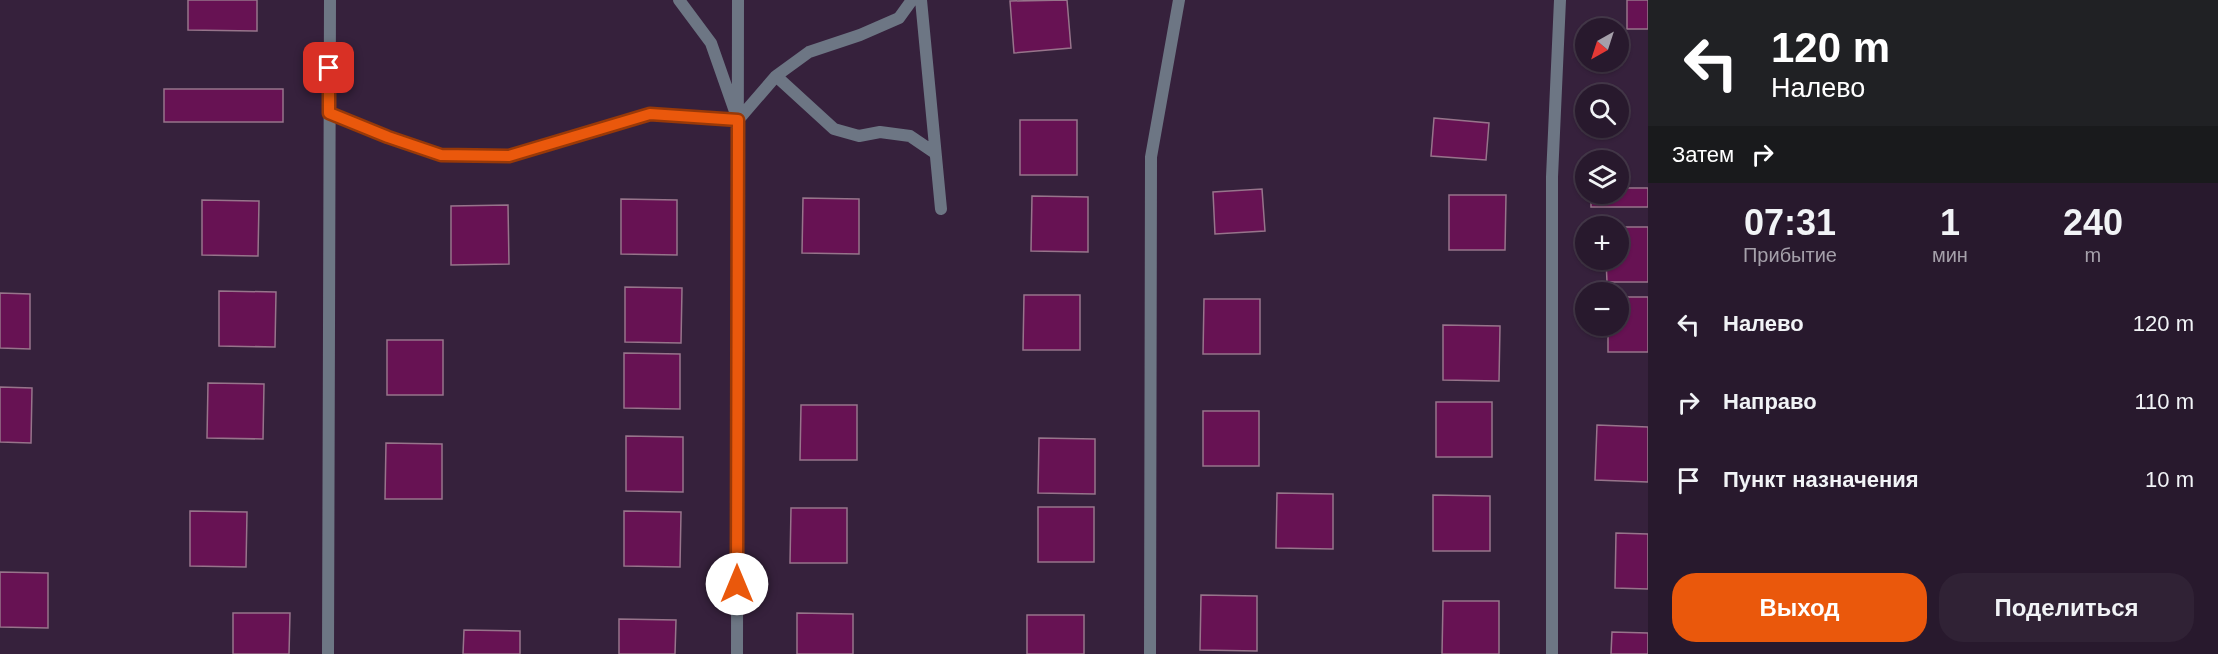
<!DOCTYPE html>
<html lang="ru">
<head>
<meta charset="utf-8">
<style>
	:root { --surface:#28192d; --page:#302235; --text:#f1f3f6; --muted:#a5a0aa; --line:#443849; --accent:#ea580c }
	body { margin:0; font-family:Helvetica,sans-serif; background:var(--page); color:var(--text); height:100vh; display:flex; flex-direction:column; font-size:22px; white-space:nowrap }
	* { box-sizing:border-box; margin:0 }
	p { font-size:20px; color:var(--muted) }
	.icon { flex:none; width:33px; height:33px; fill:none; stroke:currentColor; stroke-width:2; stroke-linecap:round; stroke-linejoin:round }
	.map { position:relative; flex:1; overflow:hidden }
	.details { display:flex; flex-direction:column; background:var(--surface); width:570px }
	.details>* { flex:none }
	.guide { background:#202124; color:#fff; overflow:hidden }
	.needle { width:39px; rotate:219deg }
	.tools { position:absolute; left:1575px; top:18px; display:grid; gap:12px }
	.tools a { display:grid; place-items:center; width:54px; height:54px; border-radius:50%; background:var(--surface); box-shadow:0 2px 4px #0004,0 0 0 2px var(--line); font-size:30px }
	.pin { position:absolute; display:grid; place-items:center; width:51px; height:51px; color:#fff; margin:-26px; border-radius:12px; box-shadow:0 3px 9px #0006 }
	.me { position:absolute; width:66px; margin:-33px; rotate:0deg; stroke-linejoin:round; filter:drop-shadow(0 0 4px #0008) }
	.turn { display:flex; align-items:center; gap:21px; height:126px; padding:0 24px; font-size:27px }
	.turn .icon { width:78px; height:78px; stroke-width:2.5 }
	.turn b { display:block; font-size:42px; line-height:51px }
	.then { display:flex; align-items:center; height:57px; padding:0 24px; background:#0003; gap:12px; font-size:22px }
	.eta { display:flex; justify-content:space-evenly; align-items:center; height:102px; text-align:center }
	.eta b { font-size:36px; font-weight:700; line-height:42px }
	.action { display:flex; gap:12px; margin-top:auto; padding:12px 24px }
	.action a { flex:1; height:69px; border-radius:24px; background:var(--accent); color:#fff; font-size:24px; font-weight:700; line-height:69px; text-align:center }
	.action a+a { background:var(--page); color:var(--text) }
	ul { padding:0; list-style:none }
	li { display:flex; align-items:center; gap:18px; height:78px; padding:0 24px }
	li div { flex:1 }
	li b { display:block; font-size:22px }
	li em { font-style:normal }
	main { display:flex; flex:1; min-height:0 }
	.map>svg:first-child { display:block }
	.building { fill:#671253; stroke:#97748b; stroke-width:1.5 }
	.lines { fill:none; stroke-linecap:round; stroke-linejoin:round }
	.minor { stroke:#6d7684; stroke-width:12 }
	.route-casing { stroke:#983908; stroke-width:15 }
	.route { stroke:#ea580c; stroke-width:10 }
</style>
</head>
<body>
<main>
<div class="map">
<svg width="1648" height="654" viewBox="0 0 1648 654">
	<rect width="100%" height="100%" fill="#36213c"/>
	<path class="building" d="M 188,0 L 257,0 L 257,31 L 188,30 Z
		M 1067,0 L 1071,48 L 1014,53 L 1010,1 Z
		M 1627,0 L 1648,0 L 1648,29 L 1627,29 Z
		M 164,89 L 283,89 L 283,122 L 164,122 Z
		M 1434,118 L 1489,123 L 1486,160 L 1431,156 Z
		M 1020,120 L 1077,120 L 1077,175 L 1020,175 Z
		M 1618,188 L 1648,188 L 1648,207 L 1591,207 L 1591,194 L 1618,194 Z
		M 1262,189 L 1265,231 L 1215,234 L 1213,192 Z
		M 1449,195 L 1506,195 L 1505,250 L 1449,250 Z
		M 1032,196 L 1088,197 L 1088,252 L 1031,251 Z
		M 803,198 L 859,199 L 859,254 L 802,253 Z
		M 621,199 L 677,200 L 677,255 L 621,254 Z
		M 202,200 L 259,201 L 258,256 L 202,255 Z
		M 508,205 L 509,264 L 451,265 L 451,206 Z
		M 1618,227 L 1648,227 L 1648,282 L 1607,282 L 1606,260 L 1618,260 Z
		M 625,287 L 682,288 L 681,343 L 625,342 Z
		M 219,291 L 276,292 L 275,347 L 219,346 Z
		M 0,293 L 30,294 L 30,349 L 0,348 Z
		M 1024,295 L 1080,295 L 1080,350 L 1023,350 Z
		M 1618,297 L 1648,297 L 1648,352 L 1608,352 L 1608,326 L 1618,326 Z
		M 1204,299 L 1260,299 L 1260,354 L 1203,354 Z
		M 1443,325 L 1500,326 L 1499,381 L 1443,380 Z
		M 387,340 L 443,340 L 443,395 L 387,395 Z
		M 624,353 L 680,354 L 680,409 L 624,408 Z
		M 208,383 L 264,384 L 263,439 L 207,438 Z
		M 0,387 L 32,388 L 31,443 L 0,442 Z
		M 1436,402 L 1492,402 L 1492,457 L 1436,457 Z
		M 801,405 L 857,405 L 857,460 L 800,460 Z
		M 1203,411 L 1259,411 L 1259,466 L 1203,466 Z
		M 1597,425 L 1648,427 L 1648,482 L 1595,480 Z
		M 626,436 L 683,437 L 683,492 L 626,491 Z
		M 1039,438 L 1095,439 L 1095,494 L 1038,493 Z
		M 386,443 L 442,444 L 442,499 L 385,499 Z
		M 1277,493 L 1333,494 L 1333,549 L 1276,548 Z
		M 1433,495 L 1490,496 L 1490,551 L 1433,551 Z
		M 1038,507 L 1094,507 L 1094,562 L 1038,562 Z
		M 791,508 L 847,508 L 847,563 L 790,563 Z
		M 190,511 L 247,512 L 246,567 L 190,566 Z
		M 624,511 L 681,512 L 680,567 L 624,566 Z
		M 1616,533 L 1648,534 L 1648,589 L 1615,588 Z
		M 0,572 L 48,573 L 48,628 L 0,627 Z
		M 1201,595 L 1257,596 L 1257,651 L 1200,650 Z
		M 1443,601 L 1499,601 L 1499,654 L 1442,654 Z
		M 233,613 L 290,613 L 289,654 L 233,654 Z
		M 797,613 L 853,614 L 853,654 L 797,654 Z
		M 1027,615 L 1084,615 L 1084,654 L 1027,654 Z
		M 619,619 L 676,620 L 675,654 L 619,654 Z
		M 464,630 L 520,631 L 520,654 L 463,654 Z
		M 1612,632 L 1648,633 L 1648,654 L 1611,654 Z"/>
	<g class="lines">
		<path class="minor" d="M 679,0 L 711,43 L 738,120 L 776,76 L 809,52 L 860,35 L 899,18 L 912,0
			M 921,0 L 941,209
			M 776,76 L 834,129 L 859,136 L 880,132 L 910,136 L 935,153
			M 329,113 L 388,137 L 441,155 L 509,156 L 650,114 L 738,120
			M 328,654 L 330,0
			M 737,654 L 738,0
			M 1150,654 L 1151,157 L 1179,0
			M 1552,654 L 1552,177 L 1560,0"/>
	</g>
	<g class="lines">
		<defs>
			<path id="route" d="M 329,68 L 329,113 L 388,137 L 441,155 L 509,156 L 650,114 L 738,120 L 737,584"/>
		</defs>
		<use href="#route" class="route-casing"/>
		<use href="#route" class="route"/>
	</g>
</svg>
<div class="tools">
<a><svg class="needle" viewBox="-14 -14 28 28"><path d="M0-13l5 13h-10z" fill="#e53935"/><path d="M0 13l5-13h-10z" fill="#a5a0aa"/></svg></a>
<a><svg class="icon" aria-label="search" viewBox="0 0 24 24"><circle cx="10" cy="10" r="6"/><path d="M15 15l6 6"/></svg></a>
<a><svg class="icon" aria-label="layers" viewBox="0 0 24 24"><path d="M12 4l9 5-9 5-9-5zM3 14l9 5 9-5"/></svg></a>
<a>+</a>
<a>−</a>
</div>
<div class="pin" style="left:329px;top:68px;background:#d93025"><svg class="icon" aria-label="arrive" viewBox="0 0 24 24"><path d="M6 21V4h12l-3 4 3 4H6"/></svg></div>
<svg class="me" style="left:737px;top:584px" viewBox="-20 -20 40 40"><circle r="19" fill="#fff"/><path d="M0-13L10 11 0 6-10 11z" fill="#ea580c"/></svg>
</div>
<section class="details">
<div class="guide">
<div class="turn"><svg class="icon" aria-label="left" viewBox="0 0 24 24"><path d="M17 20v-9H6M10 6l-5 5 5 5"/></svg><div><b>120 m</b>Налево</div></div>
<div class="then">Затем<svg class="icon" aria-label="right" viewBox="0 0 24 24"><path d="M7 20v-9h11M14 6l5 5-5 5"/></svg></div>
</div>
<div class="eta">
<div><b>07:31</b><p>Прибытие</p></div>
<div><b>1</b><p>мин</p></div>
<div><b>240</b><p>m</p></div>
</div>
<ul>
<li><svg class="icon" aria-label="left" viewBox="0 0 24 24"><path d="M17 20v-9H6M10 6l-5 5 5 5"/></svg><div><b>Налево</b></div><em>120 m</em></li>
<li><svg class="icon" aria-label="right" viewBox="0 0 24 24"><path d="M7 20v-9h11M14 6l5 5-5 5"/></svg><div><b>Направо</b></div><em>110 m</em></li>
<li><svg class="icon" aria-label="arrive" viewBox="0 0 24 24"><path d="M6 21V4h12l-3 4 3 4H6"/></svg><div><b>Пункт назначения</b></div><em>10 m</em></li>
</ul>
<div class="action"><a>Выход</a><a>Поделиться</a></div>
</section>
</main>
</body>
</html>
